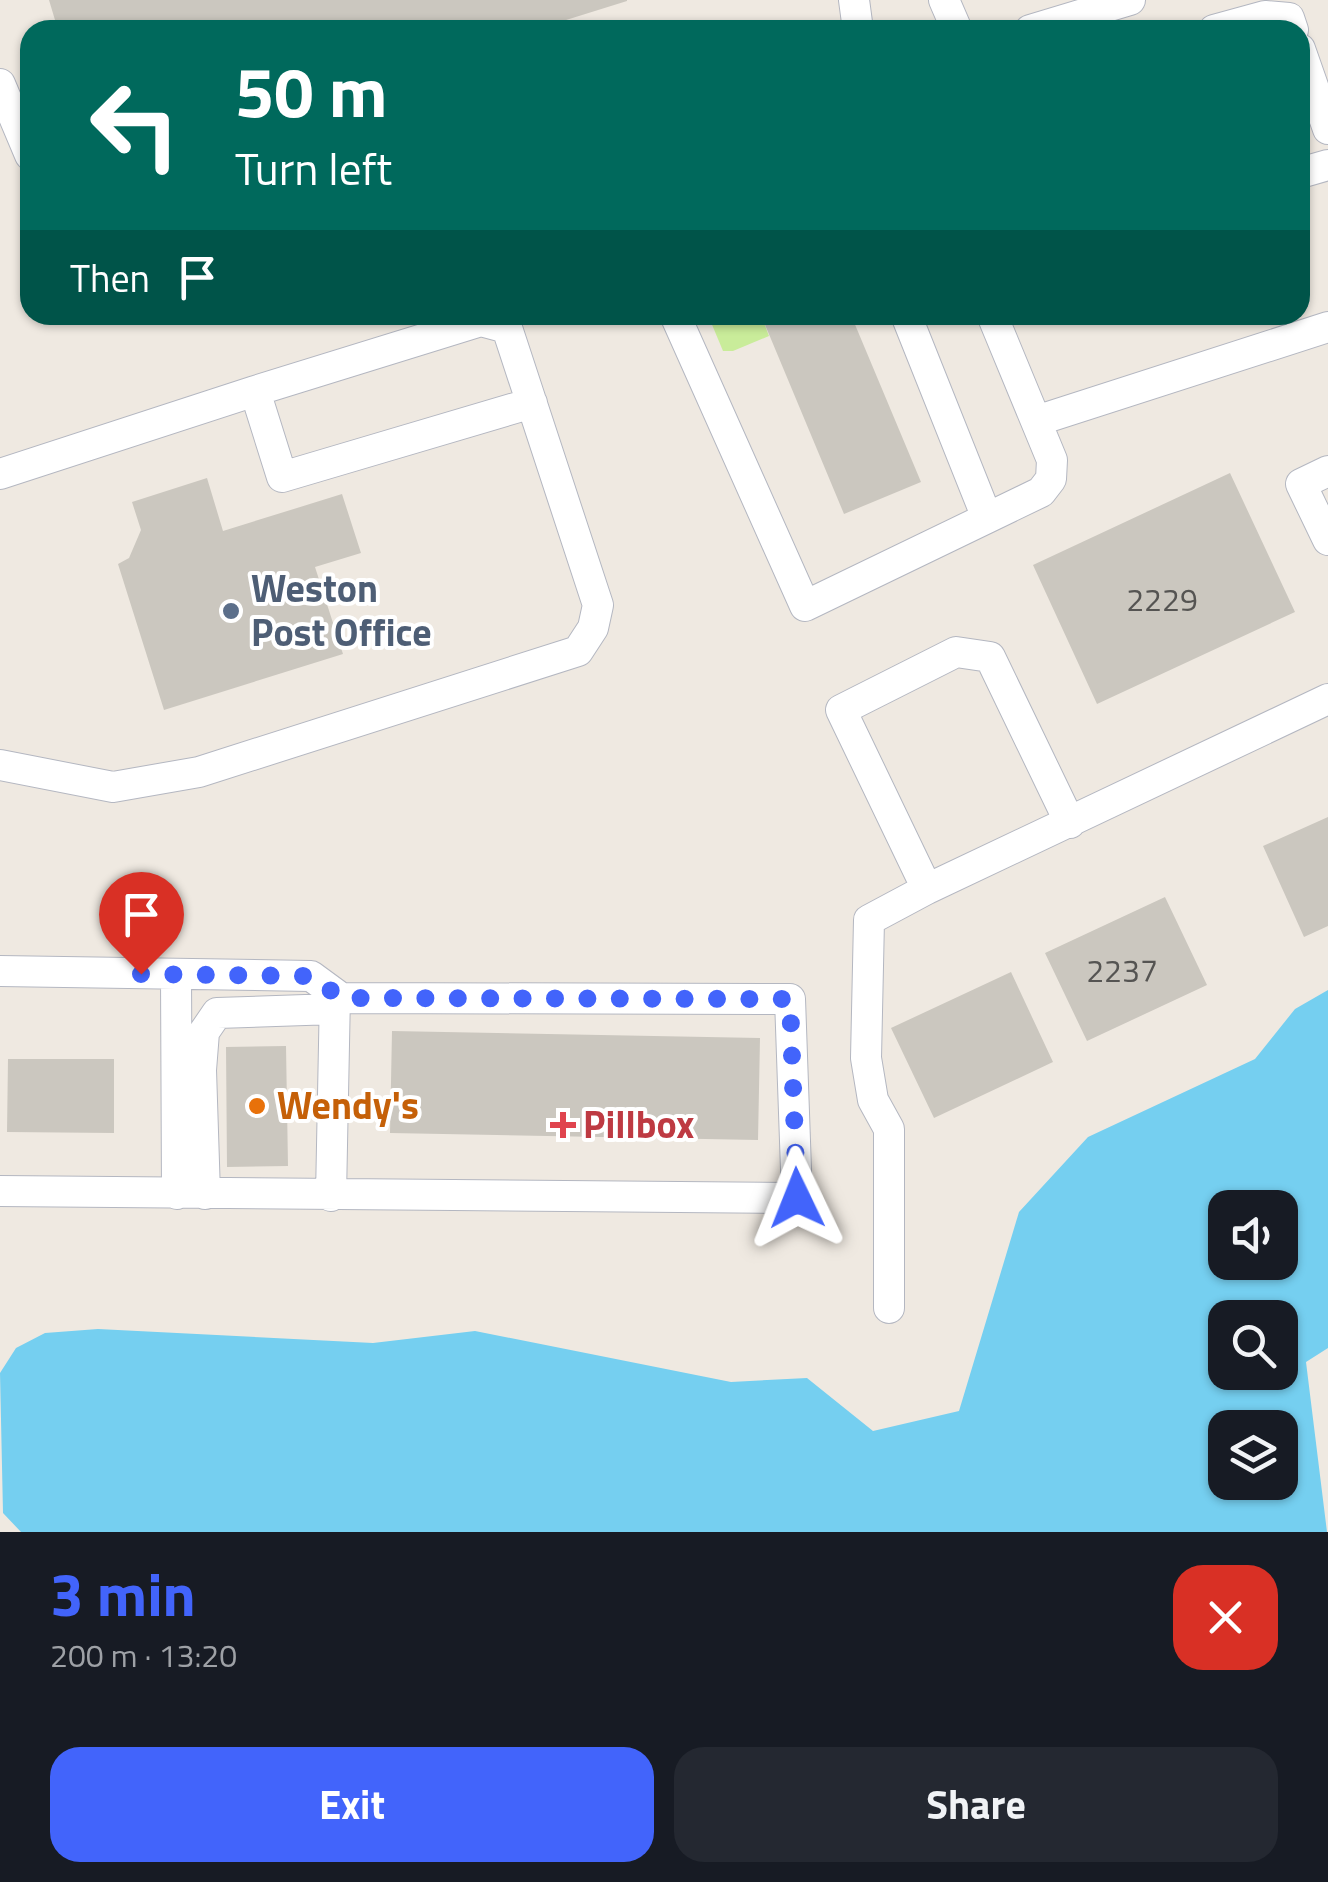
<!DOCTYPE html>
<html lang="en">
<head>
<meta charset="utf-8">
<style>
	:root { --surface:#171b24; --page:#242831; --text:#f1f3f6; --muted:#9ea1a6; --accent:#4264fb }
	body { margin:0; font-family:"Titillium Web",sans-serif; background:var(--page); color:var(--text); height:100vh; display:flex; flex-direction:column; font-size:38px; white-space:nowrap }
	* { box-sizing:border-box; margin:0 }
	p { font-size:32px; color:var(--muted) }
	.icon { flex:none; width:55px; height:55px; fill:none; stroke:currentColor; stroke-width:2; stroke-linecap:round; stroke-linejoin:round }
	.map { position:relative; height:1532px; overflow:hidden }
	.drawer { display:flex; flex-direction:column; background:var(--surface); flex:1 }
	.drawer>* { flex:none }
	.hud { position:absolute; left:20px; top:20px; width:1290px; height:305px; border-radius:30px; box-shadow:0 2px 8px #0004; background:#00695c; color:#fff; overflow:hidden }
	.controls { position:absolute; left:1208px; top:1190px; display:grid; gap:20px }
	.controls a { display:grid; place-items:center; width:90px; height:90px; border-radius:20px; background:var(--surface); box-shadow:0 2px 8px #0004; font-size:50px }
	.pin { position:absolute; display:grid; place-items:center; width:85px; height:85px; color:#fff; margin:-102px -42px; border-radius:50% 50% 50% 0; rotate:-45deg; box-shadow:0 0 10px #0007 }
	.pin .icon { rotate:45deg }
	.me { position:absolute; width:110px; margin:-55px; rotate:358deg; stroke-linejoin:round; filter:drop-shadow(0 0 8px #0008) }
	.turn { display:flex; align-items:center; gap:35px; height:210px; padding:0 50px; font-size:45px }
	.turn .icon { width:130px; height:130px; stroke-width:2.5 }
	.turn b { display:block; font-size:70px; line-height:85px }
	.then { display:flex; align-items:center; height:95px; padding:0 50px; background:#0003; gap:20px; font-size:38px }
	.round { display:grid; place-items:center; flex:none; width:105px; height:105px; border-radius:30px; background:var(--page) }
	.headline { display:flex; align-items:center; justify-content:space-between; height:170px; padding:0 50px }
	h1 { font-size:60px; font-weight:700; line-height:75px; color:var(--accent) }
	.action { display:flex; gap:20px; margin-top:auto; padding:20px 50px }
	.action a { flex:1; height:115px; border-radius:30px; background:var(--accent); color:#fff; font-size:40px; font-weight:700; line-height:115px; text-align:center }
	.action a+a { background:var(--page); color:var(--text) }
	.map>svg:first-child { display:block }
	.pitch { fill:#c9ec9a }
	.water { fill:#75cff0; fill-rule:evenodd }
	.building { fill:#cbc7bf }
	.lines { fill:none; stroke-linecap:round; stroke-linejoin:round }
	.minor-casing { stroke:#b4b7c1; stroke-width:32 }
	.minor { stroke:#fff; stroke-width:30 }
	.route { stroke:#4264fb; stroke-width:18; stroke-dasharray:0 32.4 }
	.service-dot { fill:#5c6f8a; stroke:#fff; stroke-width:4 }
	.food-dot { fill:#e8710a; stroke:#fff; stroke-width:4 }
	.health-dot { fill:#e0444e; stroke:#fff; stroke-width:4 }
	.labels { text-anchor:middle; stroke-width:8; stroke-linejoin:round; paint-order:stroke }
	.number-label { font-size:32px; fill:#555452 }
	.service-label { font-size:38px; font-weight:bold; fill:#4e5e75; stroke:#fff; text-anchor:start }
	.food-label { font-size:38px; font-weight:bold; fill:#c56008; stroke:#fff; text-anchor:start }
	.health-label { font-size:38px; font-weight:bold; fill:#be3a42; stroke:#fff; text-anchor:start }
</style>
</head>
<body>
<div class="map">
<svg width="1328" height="1532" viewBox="0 0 1328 1532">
	<rect width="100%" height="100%" fill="#efe9e1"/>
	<path class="pitch" d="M 708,315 L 761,315 L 769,336 L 733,351 L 723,351 Z"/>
	<path class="water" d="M 1328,990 L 1328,1348 L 1306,1362 L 1327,1532 L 21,1532 L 3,1513 L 0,1373 L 16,1348 L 45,1333 L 98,1329 L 373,1343 L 475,1331 L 731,1382 L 807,1378 L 873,1431 L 959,1411 L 1019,1212 L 1088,1137 L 1255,1059 L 1295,1009 ZM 1225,1208 L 1280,1208 L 1280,1262 L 1225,1262 ZM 1225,1318 L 1280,1318 L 1280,1372 L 1225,1372 ZM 1225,1428 L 1280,1428 L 1280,1482 L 1225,1482 Z"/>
	<path class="building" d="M 49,0 L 627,0 L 627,1 L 534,30 L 58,30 Z
		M 761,315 L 851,315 L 921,482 L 844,514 Z
		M 1230,473 L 1295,612 L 1097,704 L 1033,565 Z
		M 207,478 L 223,531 L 342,494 L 361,553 L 315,567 L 343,654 L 164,710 L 118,564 L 129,558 L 141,530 L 132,502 Z
		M 1328,817 L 1328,926 L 1304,937 L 1263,846 Z
		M 1165,897 L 1207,985 L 1087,1041 L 1045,953 Z
		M 1011,972 L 1053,1062 L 934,1118 L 891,1028 Z
		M 392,1031 L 760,1038 L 758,1140 L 390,1133 Z
		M 286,1046 L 288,1166 L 227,1167 L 226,1047 Z
		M 8,1059 L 114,1059 L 114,1133 L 7,1132 Z"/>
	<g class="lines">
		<defs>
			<path id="minor" d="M 854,0 L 858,30
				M 944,0 L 957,30
				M 1030,30 L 1130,0
				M 1214,30 L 1265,16 L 1289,18 L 1293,30
				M 1300,49 L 1328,129
				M 0,84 L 30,155
				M 1300,173 L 1328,165
				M 675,315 L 805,606 L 1041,492 L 1051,479 L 1052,460 L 992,315
				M 906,315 L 987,518
				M 1036,421 L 1328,327
				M 1328,471 L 1301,484 L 1328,540
				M 0,474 L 255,391
				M 0,765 L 113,787 L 199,772 L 578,651 L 593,628 L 598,605 L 507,328 L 481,321 L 255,391 L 282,477 L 532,403
				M 927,889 L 841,710 L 956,652 L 990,657 L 1070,823
				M 0,971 L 311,976 L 341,998 L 790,999 L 797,1198 L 0,1191
				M 176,974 L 177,1194
				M 205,1194 L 201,1070 L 204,1032 L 217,1013 L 335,1009
				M 331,1196 L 335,994
				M 889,1308 L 889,1129 L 873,1100 L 866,1058 L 869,920 L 927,889 L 1328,699"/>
		</defs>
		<use href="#minor" class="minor-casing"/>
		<use href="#minor" class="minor"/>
	</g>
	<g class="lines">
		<path class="route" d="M 141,974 L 311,976 L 341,998 L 790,999 L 797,1198"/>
	</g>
	<circle class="service-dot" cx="231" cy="611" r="10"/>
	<circle class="food-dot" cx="257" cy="1106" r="10"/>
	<path class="health-dot" d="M558 1110h10v10h10v10h-10v10h-10v-10h-10v-10h10z"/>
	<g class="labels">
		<g class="number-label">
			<text x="1162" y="611">2229</text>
			<text x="1122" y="982">2237</text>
		</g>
		<g class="service-label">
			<text x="251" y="602">Weston<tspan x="251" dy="44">Post Office</tspan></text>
		</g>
		<g class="food-label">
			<text x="277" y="1119">Wendy's</text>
		</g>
		<g class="health-label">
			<text x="583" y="1138">Pillbox</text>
		</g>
	</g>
</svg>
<div class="controls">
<a><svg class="icon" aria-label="sound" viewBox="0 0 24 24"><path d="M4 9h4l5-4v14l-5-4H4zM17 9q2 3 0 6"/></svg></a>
<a><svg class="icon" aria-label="search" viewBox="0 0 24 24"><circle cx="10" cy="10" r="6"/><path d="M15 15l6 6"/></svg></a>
<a><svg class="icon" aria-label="layers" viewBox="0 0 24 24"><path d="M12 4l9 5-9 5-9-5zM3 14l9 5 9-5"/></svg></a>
</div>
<div class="pin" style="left:141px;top:974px;background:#d93025"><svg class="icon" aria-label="arrive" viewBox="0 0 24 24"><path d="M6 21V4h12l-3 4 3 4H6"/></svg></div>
<svg class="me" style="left:797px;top:1198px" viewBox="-20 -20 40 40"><path d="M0-17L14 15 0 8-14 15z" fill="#4264fb" stroke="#fff" stroke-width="4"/></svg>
<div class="hud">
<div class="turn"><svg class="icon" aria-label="left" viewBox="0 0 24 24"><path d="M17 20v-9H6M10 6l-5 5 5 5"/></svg><div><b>50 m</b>Turn left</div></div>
<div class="then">Then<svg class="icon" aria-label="arrive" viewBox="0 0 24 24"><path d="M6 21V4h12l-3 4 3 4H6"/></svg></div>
</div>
</div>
<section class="drawer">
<div class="headline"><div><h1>3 min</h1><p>200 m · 13:20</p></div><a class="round" style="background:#d93025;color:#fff"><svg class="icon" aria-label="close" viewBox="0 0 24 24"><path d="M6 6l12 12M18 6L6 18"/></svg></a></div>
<div class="action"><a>Exit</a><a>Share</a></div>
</section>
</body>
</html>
